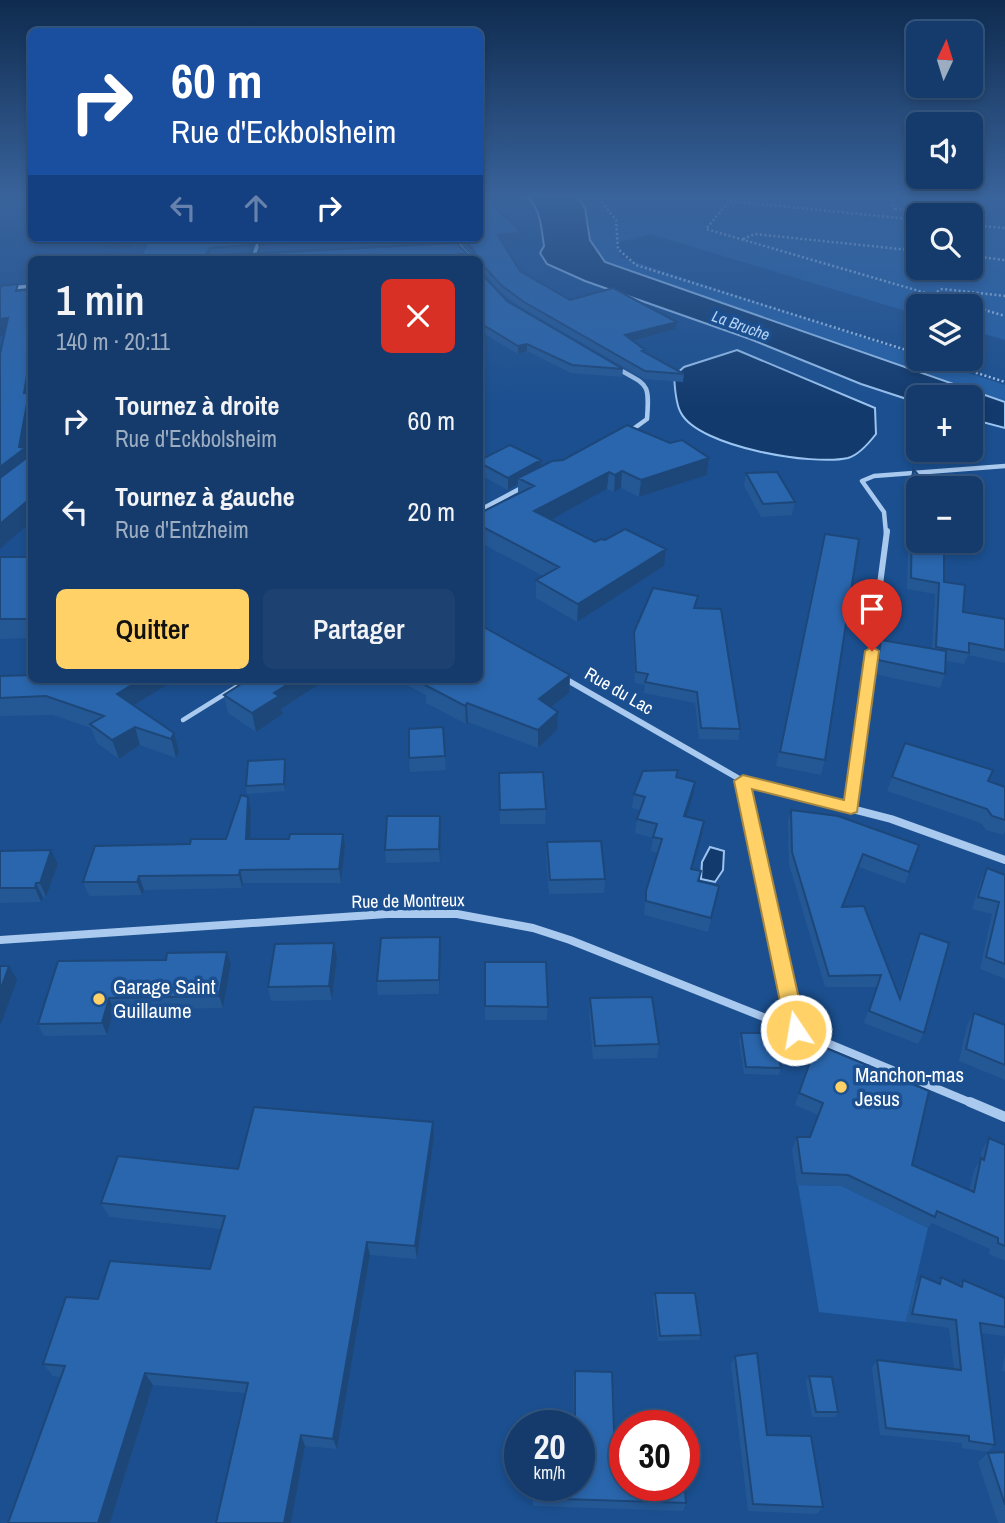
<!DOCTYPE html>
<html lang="fr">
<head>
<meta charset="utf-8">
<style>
	:root { --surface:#143b6b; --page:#1d4271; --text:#f1f3f6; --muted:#9dadc1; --line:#33557e; --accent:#ffd166 }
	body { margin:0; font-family:"Archivo Narrow",sans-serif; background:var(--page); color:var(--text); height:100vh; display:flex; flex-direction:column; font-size:26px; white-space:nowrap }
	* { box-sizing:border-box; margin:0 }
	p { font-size:23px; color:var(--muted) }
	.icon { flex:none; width:38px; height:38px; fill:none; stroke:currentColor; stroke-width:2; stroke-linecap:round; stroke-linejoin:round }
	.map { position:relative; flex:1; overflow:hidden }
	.sheet { position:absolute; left:28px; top:256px; width:455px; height:427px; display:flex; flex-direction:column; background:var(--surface); border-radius:10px; box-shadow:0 4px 10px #0003,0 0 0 2px var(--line) }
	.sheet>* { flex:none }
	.guide { position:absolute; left:28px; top:28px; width:455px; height:214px; border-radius:10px; box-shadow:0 4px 10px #0003,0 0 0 2px var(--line); background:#1a4fa0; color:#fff; overflow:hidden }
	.needle { width:46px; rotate:4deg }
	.controls { position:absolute; left:906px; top:21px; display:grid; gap:14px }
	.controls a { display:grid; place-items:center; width:77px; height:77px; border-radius:10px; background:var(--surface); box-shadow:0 4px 10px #0003,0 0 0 2px var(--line); font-size:35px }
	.speed { position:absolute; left:504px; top:1410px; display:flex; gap:14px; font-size:35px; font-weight:700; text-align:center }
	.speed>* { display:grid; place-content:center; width:91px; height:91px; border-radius:50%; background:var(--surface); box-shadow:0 4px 10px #0003,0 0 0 2px var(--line); line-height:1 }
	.speed small { font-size:18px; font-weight:400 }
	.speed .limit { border:10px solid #d22; background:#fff; color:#111 }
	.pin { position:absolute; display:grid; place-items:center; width:60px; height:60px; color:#fff; margin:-72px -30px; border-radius:50% 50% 50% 0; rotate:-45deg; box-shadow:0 0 7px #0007 }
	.pin .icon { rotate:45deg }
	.me { position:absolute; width:77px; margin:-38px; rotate:348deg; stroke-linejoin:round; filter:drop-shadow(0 0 5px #0008) }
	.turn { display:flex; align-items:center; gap:24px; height:147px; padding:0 28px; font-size:32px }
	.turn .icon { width:91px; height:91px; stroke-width:2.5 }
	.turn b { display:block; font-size:49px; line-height:60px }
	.lanes { display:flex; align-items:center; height:66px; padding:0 28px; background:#0003; justify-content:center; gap:35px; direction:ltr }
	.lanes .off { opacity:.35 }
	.round { display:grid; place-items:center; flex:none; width:74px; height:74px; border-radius:10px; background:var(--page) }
	.summary { display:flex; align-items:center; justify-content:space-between; height:119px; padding:0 28px }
	h1 { font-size:42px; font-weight:600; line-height:52px }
	.primary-button { display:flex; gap:14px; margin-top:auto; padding:14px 28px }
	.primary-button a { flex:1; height:80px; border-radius:10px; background:var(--accent); color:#111; font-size:28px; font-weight:600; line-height:80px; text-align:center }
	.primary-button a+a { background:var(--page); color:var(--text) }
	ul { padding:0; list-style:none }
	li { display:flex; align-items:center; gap:21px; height:91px; padding:0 28px }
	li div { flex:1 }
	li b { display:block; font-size:26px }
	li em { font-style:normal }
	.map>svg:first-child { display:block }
	.green { fill:#2461a8; fill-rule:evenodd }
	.water { fill:#123a6d; stroke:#9cc4f0; stroke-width:2 }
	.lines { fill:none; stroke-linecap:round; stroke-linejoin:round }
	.path { stroke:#a9c9ee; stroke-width:2.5; stroke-dasharray:2 2.5; stroke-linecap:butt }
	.service { stroke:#a9c9ee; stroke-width:4.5 }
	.minor-far4 { stroke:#a9c9ee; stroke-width:3.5 }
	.minor-far3 { stroke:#a9c9ee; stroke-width:4.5 }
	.minor-far2 { stroke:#a9c9ee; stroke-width:6 }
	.minor-far1 { stroke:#a9c9ee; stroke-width:8 }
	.minor { stroke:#a9c9ee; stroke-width:10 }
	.wall { fill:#245895 }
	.shaded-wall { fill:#1d4779 }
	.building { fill:#2a66ad; stroke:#1d4779; stroke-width:2 }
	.route { fill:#ffd166; stroke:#a68842; stroke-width:2 }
	.poi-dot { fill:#ffd166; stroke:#1b4f8f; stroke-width:2.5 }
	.labels { text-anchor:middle; stroke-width:7; stroke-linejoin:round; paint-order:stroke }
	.far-water-label { font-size:16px; font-style:italic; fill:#b5d3f5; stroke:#1b4f8f }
	.street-label { font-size:18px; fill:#fff; stroke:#1b4f8f }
	.near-poi-label { font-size:21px; fill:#fff; stroke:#1b4f8f; text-anchor:start }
</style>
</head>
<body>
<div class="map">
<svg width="1005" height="1523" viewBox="0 0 1005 1523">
	<rect width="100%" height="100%" fill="#1b4f8f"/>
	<path class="green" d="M 576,195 L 1005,195 L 1005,340 L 971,330 L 971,306 L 919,306 L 919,315 L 650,234 L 616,243 L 621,257 L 919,356 L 919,359 L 927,359 L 1005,385 L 1005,402 L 605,262 L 590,240 L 589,225 ZM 919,215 L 971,215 L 971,268 L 919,268 Z
		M 798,1185 L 842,1186 L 928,1228 L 906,1322 L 819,1312 Z"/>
	<path class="water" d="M 525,195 L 576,195 L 585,208 L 590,240 L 605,262 L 1005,402 L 1005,428 L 971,419 L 971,397 L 919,397 L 919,403 L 861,384 L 750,339 L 585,281 L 547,264 L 540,253 L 544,246 C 541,227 541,207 525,195 Z
		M 737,350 L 875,408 L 876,434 C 869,443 859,455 848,458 C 813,466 699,447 681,413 C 675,403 675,386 674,376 L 684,367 Z
		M 710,847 L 724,851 L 723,870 L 715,882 L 701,879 L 702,862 Z"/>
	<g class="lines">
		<path class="path" d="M 596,195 L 616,220 L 618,249 L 636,265 L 919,354
			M 734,195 L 706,229 L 1005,316
			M 890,195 L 895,210
			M 730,201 L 919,220
			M 895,209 L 959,215
			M 971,216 L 982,217 L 982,226
			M 971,225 L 1005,228
			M 743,239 L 755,234 L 919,251
			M 971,256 L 1005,260
			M 933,294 L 942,289 L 1005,296
			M 933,359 L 1005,382"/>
		<path class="service" d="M 183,720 L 249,679"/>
		<path class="minor-far4" d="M 459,245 L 471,259
			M 254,255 L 260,238
			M 0,289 L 32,286"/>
		<path class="minor-far3" d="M 615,367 C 647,386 650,380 647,419 L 629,432
			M 480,510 L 525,486
			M 886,533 L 884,512 L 862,481 L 874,476 L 1005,466"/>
		<path class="minor-far2" d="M 562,677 L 743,781
			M 854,781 L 887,531"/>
		<path class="minor-far1" d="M 739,780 L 891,819 L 1005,860
			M 742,781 L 796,1030 L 974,1104
			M 851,808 L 855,780
			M 0,940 L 387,914 L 457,914 L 533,928 L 570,940 L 796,1030"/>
		<path class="minor" d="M 970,1102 L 1005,1117"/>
	</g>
	<path class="wall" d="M 521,232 L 520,239 L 502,242 L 520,271 L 570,300 L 677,322 L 676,329 L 633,341 L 645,352 L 684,374 L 683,382 L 644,379 L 524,309 L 501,292 L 480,269 L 480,259 L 139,259 L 150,238 L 255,238 L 250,252 L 211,255 L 210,256 L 469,256 L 471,255 L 459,241 L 260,252 L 259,245 L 261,238 L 480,238 Z
		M 480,272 L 507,301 L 623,369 L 622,377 L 571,373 L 527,351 L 518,354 L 480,331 Z
		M 670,443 L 709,458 L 707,475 L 639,497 L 621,488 L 614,492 L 607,489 L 551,519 L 595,542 L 664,566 L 577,622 L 536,598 L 536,580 L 543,576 L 481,543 L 480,513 L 518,494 L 518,484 L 508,490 L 480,475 L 480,460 L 541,460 L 541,467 L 563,460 Z
		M 913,469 L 944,582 L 963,612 L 1005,619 L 1005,663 L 968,655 L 964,664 L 946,661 L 945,674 L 940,688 L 874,674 L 877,654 L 881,640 L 932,649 L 935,594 L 907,589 L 910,480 Z
		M 746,473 L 795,502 L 792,515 L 761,517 L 744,486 Z
		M 821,547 L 825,760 L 821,775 L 776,766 Z
		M 0,557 L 32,557 L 32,638 L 0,639 Z
		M 696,608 L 740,729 L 738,740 L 699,739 L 695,703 L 644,693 L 645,685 L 635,683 L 633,643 L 634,632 Z
		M 570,675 L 569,693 L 552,707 L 557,730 L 538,748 L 468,722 L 466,724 L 426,703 L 426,695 L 395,679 L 480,679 Z
		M 0,676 L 176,679 L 134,705 L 174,733 L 179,751 L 176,758 L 140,745 L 119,759 L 97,743 L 91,728 L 53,715 L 0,716 Z
		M 249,679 L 327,679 L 281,709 L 283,714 L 256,732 L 228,713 L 224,695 Z
		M 355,679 L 371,679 L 364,684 Z
		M 443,727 L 446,770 L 410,772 L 409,758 Z
		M 286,766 L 285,791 L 247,794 L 246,786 Z
		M 678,770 L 677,778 L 693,796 L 686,817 L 702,835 L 692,869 L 699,881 L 719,886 L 708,932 L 644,915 L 646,891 L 658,853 L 651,851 L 653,838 L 635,833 L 637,819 L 640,810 L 632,808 L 634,794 Z
		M 499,773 L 546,809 L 545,824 L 500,824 Z
		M 892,777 L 988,781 L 1005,787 L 1005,831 L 1003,835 L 986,830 L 981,823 L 887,791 Z
		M 791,810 L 919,845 L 905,884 L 859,867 L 842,907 L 899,996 L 915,945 L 920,933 L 924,1033 L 918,1044 L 864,1023 L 876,987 L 825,987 L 789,864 L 788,822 Z
		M 251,811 L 250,839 L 345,847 L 341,883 L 243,883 L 242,888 L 144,890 L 142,895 L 89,896 L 83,882 L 190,844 L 226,839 Z
		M 441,828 L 440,862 L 386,863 L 385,850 Z
		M 547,842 L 605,879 L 604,893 L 549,894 L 546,856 Z
		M 0,851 L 58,864 L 46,897 L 43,897 L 41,902 L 0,903 Z
		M 987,868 L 1005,875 L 1005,979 L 980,969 L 992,914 L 972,909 L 981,880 Z
		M 440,937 L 441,951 L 439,994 L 378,995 L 377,981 Z
		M 334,943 L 337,957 L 332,1000 L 271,1001 L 268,987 Z
		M 58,961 L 231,964 L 223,1008 L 114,1010 L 107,1035 L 44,1036 L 38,1024 Z
		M 485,962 L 548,1007 L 547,1020 L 485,1020 Z
		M 590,998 L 659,1044 L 657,1058 L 593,1059 L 589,1012 Z
		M 974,1013 L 1005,1025 L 1005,1080 L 959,1061 L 967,1025 Z
		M 741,1033 L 781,1068 L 779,1075 L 744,1074 L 739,1040 Z
		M 815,1048 L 912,1165 L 969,1190 L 974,1170 L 979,1162 L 982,1150 L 989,1138 L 1005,1145 L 1005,1261 L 989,1254 L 990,1249 L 932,1223 L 928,1228 L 842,1186 L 797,1185 L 792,1149 L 797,1137 L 809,1137 L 818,1115 L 795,1105 Z
		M 433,1122 L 434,1137 L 417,1259 L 370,1255 L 337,1449 L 305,1446 L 291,1523 L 216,1523 L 245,1393 L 153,1385 L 110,1523 L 8,1523 L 61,1377 L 53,1376 L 43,1364 L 98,1299 L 210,1269 L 221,1229 L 109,1217 L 101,1203 Z
		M 921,1276 L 937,1283 L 941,1277 L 959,1285 L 963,1280 L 1005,1298 L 1005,1336 L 981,1333 L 995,1445 L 987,1452 L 962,1448 L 962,1443 L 880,1435 L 872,1368 L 877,1360 L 954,1369 L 949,1328 L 906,1322 L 915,1285 Z
		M 655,1293 L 701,1335 L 699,1340 L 658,1341 L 653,1299 Z
		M 1005,1352 L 1005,1371 L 1002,1371 Z
		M 735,1356 L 767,1435 L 823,1507 L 817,1514 L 748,1511 L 731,1365 Z
		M 575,1371 L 614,1431 L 686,1503 L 683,1511 L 533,1506 L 533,1486 L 579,1486 L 579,1426 L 574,1426 L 573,1380 Z
		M 809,1376 L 838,1412 L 835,1417 L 812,1417 L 806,1381 Z
		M 1005,1452 L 1005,1523 L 998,1523 L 978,1462 L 988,1453 Z"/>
	<path class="shaded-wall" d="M 521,232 L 520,239 L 498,242 L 498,235 Z
		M 115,238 L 131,238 L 131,247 L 106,249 L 104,239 Z
		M 252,238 L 255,238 L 250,252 L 249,245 Z
		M 210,248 L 211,255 L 208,259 L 206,254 Z
		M 462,254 L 462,259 L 415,259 Z
		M 8,318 L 13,334 L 0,336 L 0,319 Z
		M 677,322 L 676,329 L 625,343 L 625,335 Z
		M 527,344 L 527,351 L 518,354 L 518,346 Z
		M 32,346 L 32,426 L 27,454 L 31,466 L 0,490 L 0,467 L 19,447 L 24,393 Z
		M 709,458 L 707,475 L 639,497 L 641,480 Z
		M 541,460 L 541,472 L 518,478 L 518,484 L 508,490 L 508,478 Z
		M 622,471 L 621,488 L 614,492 L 615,475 Z
		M 609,472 L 607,489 L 534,529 L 534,511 Z
		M 32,497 L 32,521 L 0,549 L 0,524 Z
		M 481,526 L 481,543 L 480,544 L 480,527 Z
		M 666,549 L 664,566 L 577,622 L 578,604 Z
		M 570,675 L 569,693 L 539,717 L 539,699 Z
		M 141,679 L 176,679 L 123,712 L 117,694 Z
		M 296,679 L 327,679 L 281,709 L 283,714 L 256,732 L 252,713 L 274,693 Z
		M 363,679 L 371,679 L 364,684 Z
		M 467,703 L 468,722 L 466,724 L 465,706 Z
		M 558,712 L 557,730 L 538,748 L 538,730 Z
		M 135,727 L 140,745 L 119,759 L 112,740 Z
		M 174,733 L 179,751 L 176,758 L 171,739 Z
		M 285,759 L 286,766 L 285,791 L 284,784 Z
		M 695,782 L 693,796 L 682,830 L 684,816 Z
		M 248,797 L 251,811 L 250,853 L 246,839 Z
		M 440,816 L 441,828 L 440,862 L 439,849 Z
		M 704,821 L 702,835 L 688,883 L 691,869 Z
		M 343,834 L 345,847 L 341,883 L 339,869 Z
		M 51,850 L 58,864 L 46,897 L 40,883 Z
		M 240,870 L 243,883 L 242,888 L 239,875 Z
		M 139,876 L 144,890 L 142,895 L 137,882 Z
		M 36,883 L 43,897 L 41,902 L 35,888 Z
		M 440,937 L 441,951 L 439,994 L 439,980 Z
		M 334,943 L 337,957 L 332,1000 L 329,986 Z
		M 227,952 L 231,964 L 223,1008 L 219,996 Z
		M 9,966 L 17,980 L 1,1024 L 0,1022 L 0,991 Z
		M 109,998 L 114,1010 L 107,1035 L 102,1023 Z
		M 433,1122 L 434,1137 L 417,1259 L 415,1246 Z
		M 367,1242 L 370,1255 L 337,1449 L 333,1439 Z
		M 145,1373 L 153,1385 L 110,1523 L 98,1523 Z
		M 301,1435 L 305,1446 L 291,1523 L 284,1523 Z"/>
	<path class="building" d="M 480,195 L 483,195 L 521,232 L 498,235 L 520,271 L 570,300 L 613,288 L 677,322 L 625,335 L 645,350 L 642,351 L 684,374 L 645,371 L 524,302 L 501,285 L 480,262 L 480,259 L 457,259 L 462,254 L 415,259 L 139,259 L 150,238 L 252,238 L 249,245 L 210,248 L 206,254 L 210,256 L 457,243 L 469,256 L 475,253 L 463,238 L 480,238 Z
		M 261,238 L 384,238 L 259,245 Z
		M 480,272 L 507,301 L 623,369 L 572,365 L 527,344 L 518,346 L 480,323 Z
		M 18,284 L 16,291 L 32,289 L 32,346 L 24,393 L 29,393 L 19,447 L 25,448 L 0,467 L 0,354 L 8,318 L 0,319 L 0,286 Z
		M 627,425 L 670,443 L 682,440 L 709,458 L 641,480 L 622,471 L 615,475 L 609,472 L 534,511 L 595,542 L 601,539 L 605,540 L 625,529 L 666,549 L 578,604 L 536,580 L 559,567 L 481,526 L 480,527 L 480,513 L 534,486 L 518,478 L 552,461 L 563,460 Z
		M 510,445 L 541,460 L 508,478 L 480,463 L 480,460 Z
		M 29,449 L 32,449 L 32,497 L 0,524 L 0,478 L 29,456 Z
		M 913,469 L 930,488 L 919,488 L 919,541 L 944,541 L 944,582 L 965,585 L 963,612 L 1005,619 L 1005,650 L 969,643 L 969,653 L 936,647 L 939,583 L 911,578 Z
		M 777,472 L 795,502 L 763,504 L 746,473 Z
		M 825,534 L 859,539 L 825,760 L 780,752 Z
		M 0,557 L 32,557 L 32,619 L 0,619 Z
		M 653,588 L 698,596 L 694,608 L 721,609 L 740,729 L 701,728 L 697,692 L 645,682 L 648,674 L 636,672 L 634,632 Z
		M 480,625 L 570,675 L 539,699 L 558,712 L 538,730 L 467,703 L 465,706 L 425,685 L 431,680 L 429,679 L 480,679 Z
		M 881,640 L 946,651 L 945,674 L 878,660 Z
		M 32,675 L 32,679 L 141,679 L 117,694 L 174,733 L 171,739 L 135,727 L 112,740 L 90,724 L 104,716 L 46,696 L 0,698 L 0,676 Z
		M 249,679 L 296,679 L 274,693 L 279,696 L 252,713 L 224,695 Z
		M 443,727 L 445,756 L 409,758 L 409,729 Z
		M 905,743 L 993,770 L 988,781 L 1005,787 L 1005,820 L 992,816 L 987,809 L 892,777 Z
		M 285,759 L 284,784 L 246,786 L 248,761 Z
		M 678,770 L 676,777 L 695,782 L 684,816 L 704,821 L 691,869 L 701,871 L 698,881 L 719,886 L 711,918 L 646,901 L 646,891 L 662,839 L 653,837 L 657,824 L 637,819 L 645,797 L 634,794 L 643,771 Z
		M 543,772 L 546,809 L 500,810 L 499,773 Z
		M 241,795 L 248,797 L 246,839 L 289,839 L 290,834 L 343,834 L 339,869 L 240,870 L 239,875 L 139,876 L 137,882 L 83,882 L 95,846 L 190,844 L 191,839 L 226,839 Z
		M 791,810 L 838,816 L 919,845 L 909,872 L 863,854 L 842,907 L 864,906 L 900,999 L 920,933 L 949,943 L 924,1033 L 869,1011 L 881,975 L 829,976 L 792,852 Z
		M 387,816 L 440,816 L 439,849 L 385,850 Z
		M 601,841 L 605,879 L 550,880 L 547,842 Z
		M 51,850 L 40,883 L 36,883 L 35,888 L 0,888 L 0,851 Z
		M 987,868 L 1005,875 L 1005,964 L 986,957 L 999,902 L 978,897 Z
		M 440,937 L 439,980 L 377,981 L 381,938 Z
		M 334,943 L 329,986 L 268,987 L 275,944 Z
		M 227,952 L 219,996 L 109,998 L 102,1023 L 38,1024 L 58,961 L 166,960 L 167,953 Z
		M 485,962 L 546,962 L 548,1007 L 485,1006 Z
		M 0,966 L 9,966 L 0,991 Z
		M 652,997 L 659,1044 L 595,1046 L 590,998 Z
		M 974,1013 L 1005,1025 L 1005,1065 L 966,1049 Z
		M 741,1033 L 774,1033 L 781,1068 L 746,1067 Z
		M 815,1048 L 826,1048 L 929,1091 L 912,1165 L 974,1192 L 981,1158 L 984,1160 L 989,1138 L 1005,1145 L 1005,1246 L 998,1243 L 998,1238 L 937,1211 L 935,1217 L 848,1175 L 802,1173 L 797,1137 L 810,1137 L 823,1103 L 799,1093 Z
		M 254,1107 L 433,1122 L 415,1246 L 367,1242 L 333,1439 L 301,1435 L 284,1523 L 216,1523 L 248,1383 L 145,1373 L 98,1523 L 8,1523 L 65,1366 L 43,1364 L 66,1297 L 98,1299 L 110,1261 L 210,1269 L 225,1216 L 101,1203 L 118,1156 L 238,1169 Z
		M 921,1276 L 940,1284 L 941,1277 L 962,1287 L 963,1280 L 1005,1298 L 1005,1327 L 980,1323 L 995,1445 L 969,1441 L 969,1436 L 886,1428 L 877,1360 L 961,1370 L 956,1320 L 912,1314 Z
		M 655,1293 L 695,1293 L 701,1335 L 660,1336 Z
		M 757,1353 L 767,1435 L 811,1436 L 823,1507 L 753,1504 L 735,1356 Z
		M 575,1371 L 612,1372 L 614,1431 L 625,1431 L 625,1486 L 684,1486 L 684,1478 L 686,1503 L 533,1498 L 533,1486 L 579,1486 L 579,1426 L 575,1426 Z
		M 809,1376 L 832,1377 L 838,1412 L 816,1412 Z
		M 1005,1452 L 1005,1505 L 988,1453 Z"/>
	<linearGradient id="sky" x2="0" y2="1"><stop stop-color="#0f2b4f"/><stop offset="0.48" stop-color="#39639b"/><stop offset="1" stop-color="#39639b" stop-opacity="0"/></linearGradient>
	<rect width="1005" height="408" fill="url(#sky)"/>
	<path class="route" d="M 872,647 L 879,651 L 857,812 L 851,814 L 752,789 L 806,1030 L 803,1037 L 796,1039 L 789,1037 L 786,1030 L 734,781 L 743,775 L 844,800 L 865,651 Z"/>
	<g class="poi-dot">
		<circle cx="99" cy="999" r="7"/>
		<circle cx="841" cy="1087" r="7"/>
	</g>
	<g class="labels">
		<g class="far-water-label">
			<text transform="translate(741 325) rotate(20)" y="6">La Bruche</text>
		</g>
		<g class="street-label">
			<text transform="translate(619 691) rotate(30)" y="6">Rue du Lac</text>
			<text transform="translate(408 901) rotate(-1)" y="6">Rue de Montreux</text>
		</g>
		<g class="near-poi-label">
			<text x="113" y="994">Garage Saint<tspan x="113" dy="24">Guillaume</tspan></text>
			<text x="855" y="1082">Manchon-mas<tspan x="855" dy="24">Jesus</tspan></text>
		</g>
	</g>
</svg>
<div class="controls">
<a><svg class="needle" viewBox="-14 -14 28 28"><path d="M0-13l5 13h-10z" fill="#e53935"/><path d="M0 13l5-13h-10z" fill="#9dadc1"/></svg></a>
<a><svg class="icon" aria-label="sound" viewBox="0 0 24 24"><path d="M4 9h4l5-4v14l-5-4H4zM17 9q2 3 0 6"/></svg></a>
<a><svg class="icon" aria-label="search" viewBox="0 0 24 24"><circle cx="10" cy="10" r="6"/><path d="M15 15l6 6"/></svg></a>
<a><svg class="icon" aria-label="layers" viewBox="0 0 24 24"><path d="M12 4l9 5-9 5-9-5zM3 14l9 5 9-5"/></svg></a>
<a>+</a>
<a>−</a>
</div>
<div class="speed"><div>20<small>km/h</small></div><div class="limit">30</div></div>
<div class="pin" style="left:872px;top:651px;background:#d93025"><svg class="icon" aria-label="arrive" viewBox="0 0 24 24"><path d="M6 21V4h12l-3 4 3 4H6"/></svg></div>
<svg class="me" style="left:796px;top:1030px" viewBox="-20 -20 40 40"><circle r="17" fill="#ffd166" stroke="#fff" stroke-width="3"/><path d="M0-11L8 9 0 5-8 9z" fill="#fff"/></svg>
<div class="guide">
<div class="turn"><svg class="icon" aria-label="right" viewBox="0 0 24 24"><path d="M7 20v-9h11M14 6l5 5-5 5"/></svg><div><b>60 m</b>Rue d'Eckbolsheim</div></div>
<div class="lanes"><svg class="icon off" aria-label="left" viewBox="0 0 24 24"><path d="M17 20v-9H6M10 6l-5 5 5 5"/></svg><svg class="icon off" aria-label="ahead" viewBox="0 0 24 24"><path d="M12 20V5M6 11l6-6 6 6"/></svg><svg class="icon" aria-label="right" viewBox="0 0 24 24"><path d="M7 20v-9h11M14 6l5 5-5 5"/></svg></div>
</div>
<section class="sheet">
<div class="summary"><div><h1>1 min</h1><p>140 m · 20:11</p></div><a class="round" style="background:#d93025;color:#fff"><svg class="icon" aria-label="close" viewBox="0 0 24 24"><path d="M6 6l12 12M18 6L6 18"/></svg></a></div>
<ul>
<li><svg class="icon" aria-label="right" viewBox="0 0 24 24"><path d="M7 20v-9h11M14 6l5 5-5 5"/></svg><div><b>Tournez à droite</b><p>Rue d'Eckbolsheim</p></div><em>60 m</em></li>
<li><svg class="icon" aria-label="left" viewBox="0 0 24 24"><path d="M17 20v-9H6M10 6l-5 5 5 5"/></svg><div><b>Tournez à gauche</b><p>Rue d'Entzheim</p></div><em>20 m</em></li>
</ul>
<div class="primary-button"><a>Quitter</a><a>Partager</a></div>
</section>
</div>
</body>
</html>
